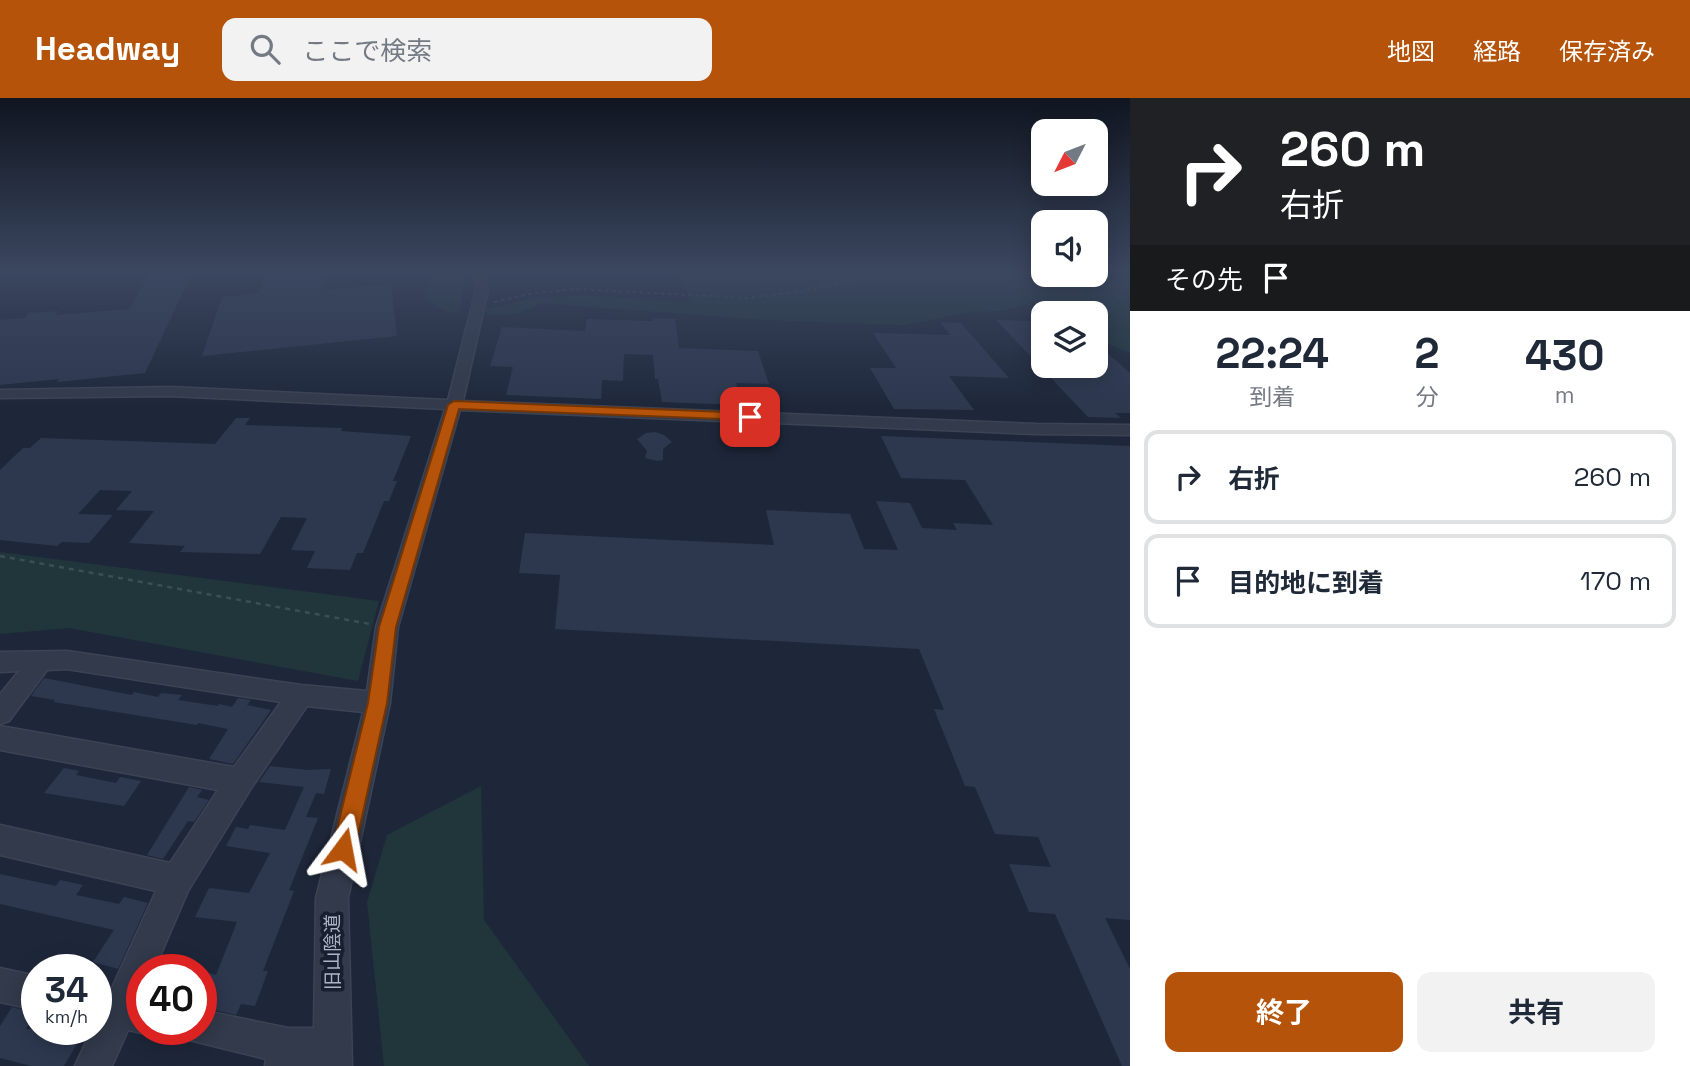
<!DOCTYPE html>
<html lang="ja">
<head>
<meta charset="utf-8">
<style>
	:root { --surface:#fff; --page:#f2f2f3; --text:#1f2937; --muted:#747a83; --line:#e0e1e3; --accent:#b45309 }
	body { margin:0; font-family:"Space Grotesk","Noto Sans JP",sans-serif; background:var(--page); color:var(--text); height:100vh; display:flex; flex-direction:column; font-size:26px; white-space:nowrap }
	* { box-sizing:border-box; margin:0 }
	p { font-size:23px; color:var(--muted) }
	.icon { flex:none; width:38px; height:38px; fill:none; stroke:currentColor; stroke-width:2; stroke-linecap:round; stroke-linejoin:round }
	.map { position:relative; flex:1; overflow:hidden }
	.drawer { display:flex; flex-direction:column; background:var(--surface); width:560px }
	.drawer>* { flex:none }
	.guide { background:#202124; color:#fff; overflow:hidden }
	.needle { width:46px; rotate:228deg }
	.tools { position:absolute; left:1031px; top:21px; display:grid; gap:14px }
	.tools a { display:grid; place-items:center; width:77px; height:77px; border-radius:14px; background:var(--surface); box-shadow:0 4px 18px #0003; font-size:35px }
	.speed { position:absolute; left:21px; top:856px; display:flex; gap:14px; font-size:35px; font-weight:700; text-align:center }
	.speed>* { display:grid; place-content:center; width:91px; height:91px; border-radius:50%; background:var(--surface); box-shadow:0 4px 18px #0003; line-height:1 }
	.speed small { font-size:18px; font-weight:400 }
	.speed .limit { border:10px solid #d22; background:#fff; color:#111 }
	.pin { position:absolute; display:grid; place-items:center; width:60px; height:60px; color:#fff; margin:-30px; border-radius:14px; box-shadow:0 4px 10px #0006 }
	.me { position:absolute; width:77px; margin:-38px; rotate:13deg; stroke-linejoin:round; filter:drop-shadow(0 0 5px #0008) }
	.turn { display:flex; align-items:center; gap:24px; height:147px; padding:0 35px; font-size:32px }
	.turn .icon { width:91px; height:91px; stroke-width:2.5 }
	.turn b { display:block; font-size:49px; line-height:60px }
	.then { display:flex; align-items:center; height:66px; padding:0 35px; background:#0003; gap:14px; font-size:26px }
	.eta { display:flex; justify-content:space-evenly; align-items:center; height:119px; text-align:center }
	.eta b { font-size:42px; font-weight:700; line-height:49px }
	.button { display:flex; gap:14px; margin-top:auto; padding:14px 35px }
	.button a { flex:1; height:80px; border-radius:14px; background:var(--accent); color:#fff; font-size:28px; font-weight:700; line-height:80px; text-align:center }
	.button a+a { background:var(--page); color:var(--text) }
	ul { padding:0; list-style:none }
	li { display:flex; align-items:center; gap:21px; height:94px; margin:0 14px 10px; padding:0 21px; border:4px solid var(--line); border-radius:14px }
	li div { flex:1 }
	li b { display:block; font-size:26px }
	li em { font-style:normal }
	header { display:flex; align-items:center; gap:42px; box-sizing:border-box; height:98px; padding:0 35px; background:var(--accent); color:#fff }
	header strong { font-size:33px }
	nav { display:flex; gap:38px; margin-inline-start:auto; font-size:24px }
	.search { width:490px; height:63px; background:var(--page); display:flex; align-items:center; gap:18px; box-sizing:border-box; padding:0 24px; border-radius:14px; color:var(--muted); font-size:26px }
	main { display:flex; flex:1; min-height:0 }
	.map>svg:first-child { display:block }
	.green { fill:#20363b }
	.building { fill:#2d384f }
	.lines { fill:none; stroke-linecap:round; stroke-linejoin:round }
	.minor-casing { stroke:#3c4354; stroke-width:3 }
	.path-far1 { stroke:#394f54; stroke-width:2; stroke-dasharray:3.5 3.5; stroke-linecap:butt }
	.path { stroke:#394f54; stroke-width:2.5; stroke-dasharray:5 5; stroke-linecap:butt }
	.minor { fill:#323a4b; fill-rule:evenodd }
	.route { fill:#b45309; stroke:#753606; stroke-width:2 }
	.labels { text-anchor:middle; stroke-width:7; stroke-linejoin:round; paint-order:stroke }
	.street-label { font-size:19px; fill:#acb4c7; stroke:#181f2f }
</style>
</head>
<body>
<header>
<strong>Headway</strong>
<div class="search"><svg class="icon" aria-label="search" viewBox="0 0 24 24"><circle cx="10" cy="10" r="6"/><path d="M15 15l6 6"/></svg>ここで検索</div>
<nav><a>地図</a><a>経路</a><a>保存済み</a></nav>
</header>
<main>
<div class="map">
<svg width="1130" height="968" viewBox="0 0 1130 968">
	<rect width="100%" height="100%" fill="#1e273a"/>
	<path class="green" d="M 420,173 L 457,173 L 464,177 L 460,213 L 449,215 L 424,201 L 434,177 Z
		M 667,173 L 1043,173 L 1043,177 L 1130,173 L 1130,255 L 1103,244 L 1106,237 L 1096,232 L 1096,215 L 1062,215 L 1038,204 L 1001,213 L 971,214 L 904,227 L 765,222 L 542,205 L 517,216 L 488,217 L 485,212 L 530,201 L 581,197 L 689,205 C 688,187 683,181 667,173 Z
		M 0,454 L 379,503 L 358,583 L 69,530 L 0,536 Z
		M 481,688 L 484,822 L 589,968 L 384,968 L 367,804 L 387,737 Z"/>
	<path class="building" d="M 151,173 L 193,173 L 145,275 L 57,284 L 59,281 L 0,287 L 0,222 L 25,220 L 29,215 L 59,213 L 55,217 L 129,211 Z
		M 265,173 L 324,173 L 323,192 L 391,186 L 397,238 L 202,258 L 222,199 L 260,195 Z
		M 653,220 L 675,221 L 679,250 L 758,253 L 769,286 L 736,285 L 742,307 L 662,304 L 658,281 L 655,281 L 653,257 L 624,256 L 623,283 L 602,282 L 601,301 L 506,297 L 513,269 L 490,268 L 502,229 L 585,233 L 587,221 L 653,223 Z
		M 996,222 L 1043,223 L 1043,268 L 1096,268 L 1096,245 L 1130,275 L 1130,315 L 1115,315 L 1121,320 L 1088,319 Z
		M 940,224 L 961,225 L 1009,280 L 949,278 L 974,312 L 894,311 L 870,270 L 896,270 L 873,235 L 950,237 Z
		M 236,320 L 250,320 L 245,327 L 342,330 L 341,333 L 411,338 L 393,383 L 397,383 L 389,403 L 384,403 L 363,455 L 357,455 L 350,472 L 307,470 L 315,453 L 291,452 L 307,420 L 281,419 L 260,456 L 180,454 L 185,448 L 129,445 L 154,413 L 116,412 L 132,393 L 100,392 L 78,416 L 113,417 L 89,445 L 62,444 L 57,448 L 0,442 L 0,372 L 23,350 L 30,350 L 41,340 L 215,346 Z
		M 655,334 L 664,337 L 672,344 L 663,351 L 663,362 L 657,363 L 645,360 L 647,353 L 637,341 L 646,335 Z
		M 881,338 L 1130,348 L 1130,822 L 1105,820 L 1130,871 L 1130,968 L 1122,968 L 1055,816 L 1029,814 L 1009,766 L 1051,769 L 1038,739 L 995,736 L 975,689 L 965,688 L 934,611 L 944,612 L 919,551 L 555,531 L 560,477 L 519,475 L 525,435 L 774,447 L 766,412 L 850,416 L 864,451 L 898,452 L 876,403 L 910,405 L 922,430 L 957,432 L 953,425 L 993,427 L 965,382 L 901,380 Z
		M 44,580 L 132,597 L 134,594 L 158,599 L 161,595 L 182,597 L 178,602 L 218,608 L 219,606 L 232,609 L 238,600 L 251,602 L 247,607 L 271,612 L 233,666 L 209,661 L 228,631 L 198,625 L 197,627 L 54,604 L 55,602 L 31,598 Z
		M 270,668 L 308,672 L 331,671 L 324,696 L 316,695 L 306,719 L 318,720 L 289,792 L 294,793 L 263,873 L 268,873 L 255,908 L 241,906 L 236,917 L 201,909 L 201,873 L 216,877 L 237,824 L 195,819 L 209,790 L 249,795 L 270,755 L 226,748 L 236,729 L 248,731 L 250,727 L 285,732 L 304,689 L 259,684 Z
		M 64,670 L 79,673 L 76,677 L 116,685 L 120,679 L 141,683 L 124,708 L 44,695 Z
		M 189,689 L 202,692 L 197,699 L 209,702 L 194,724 L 188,723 L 163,761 L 147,757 Z
		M 0,776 L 56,788 L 60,782 L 83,787 L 76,797 L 119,806 L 124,799 L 148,805 L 118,871 L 93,864 L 114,832 L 0,806 Z
		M 12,909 L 36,915 L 26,931 L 75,931 L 84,934 L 64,968 L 31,968 L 0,960 L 0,928 Z"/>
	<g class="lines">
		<defs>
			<path id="minor" d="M 471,173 L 482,173 L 488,192 L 463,303 L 1036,326 L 1130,327 L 1130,337 L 1036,336 L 460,312 L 398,529 L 390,605 L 348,800 L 352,968 L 265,968 L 266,961 L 189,942 L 184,931 L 201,931 L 201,912 L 288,930 L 314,930 L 316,800 L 363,614 L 307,608 L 250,692 L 188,793 L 154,872 L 142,872 L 142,931 L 153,931 L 142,935 L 128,932 L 112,968 L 75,968 L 92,931 L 96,931 L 96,891 L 110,894 L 156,793 L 0,757 L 0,727 L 170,765 L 218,692 L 0,652 L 0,628 L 234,669 L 281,604 L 67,571 L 47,572 L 9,623 L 0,626 L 0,596 L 19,573 L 0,574 L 0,554 L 67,553 L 301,587 L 367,593 L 376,529 L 445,311 L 170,298 L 0,300 L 0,292 L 170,289 L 448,302 L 476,192 L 474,178 Z
				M 0,870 L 37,878 L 37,912 L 0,904 Z"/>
		</defs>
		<use href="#minor" class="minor-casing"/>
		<path class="path-far1" d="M 494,204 L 529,196 L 576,191 L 747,200 L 799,194 L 873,178 L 875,173"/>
		<path class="path" d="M 0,458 L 370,526"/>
		<use href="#minor" class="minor"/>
	</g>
	<linearGradient id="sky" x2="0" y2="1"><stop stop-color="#101520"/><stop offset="0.56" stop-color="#3b4760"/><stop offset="1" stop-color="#3b4760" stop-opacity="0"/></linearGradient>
	<rect width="1130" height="309" fill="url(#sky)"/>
	<path class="route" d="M 454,303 L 750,315 L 756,319 L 750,322 L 459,311 L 396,529 L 387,605 L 355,751 L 351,759 L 343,763 L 335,759 L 332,751 L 368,605 L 379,529 L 448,307 Z"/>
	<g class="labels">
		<g class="street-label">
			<text transform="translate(332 854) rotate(-90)" y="7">旧山陰道</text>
		</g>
	</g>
</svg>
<div class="tools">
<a><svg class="needle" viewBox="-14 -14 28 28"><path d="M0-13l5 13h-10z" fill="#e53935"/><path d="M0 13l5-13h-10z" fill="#747a83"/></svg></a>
<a><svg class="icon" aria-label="sound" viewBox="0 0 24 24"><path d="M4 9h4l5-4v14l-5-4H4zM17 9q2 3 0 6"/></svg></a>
<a><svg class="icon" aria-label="layers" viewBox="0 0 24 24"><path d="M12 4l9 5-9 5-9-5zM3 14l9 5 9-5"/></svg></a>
</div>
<div class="speed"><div>34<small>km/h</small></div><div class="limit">40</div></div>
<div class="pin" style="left:750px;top:319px;background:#d93025"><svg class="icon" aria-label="arrive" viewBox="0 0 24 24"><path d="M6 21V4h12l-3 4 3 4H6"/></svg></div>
<svg class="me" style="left:343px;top:751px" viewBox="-20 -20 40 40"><path d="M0-17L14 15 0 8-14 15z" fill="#b45309" stroke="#fff" stroke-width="4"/></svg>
</div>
<section class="drawer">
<div class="guide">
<div class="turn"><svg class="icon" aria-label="right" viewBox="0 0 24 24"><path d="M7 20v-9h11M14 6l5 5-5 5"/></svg><div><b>260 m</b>右折</div></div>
<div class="then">その先<svg class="icon" aria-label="arrive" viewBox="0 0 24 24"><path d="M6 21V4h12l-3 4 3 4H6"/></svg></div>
</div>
<div class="eta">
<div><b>22:24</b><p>到着</p></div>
<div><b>2</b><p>分</p></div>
<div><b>430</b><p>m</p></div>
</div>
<ul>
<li><svg class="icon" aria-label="right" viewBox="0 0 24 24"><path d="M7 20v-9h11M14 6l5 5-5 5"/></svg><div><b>右折</b></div><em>260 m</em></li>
<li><svg class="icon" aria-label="arrive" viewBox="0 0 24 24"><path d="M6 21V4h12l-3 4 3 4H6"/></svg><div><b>目的地に到着</b></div><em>170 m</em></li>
</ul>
<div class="button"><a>終了</a><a>共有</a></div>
</section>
</main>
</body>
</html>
